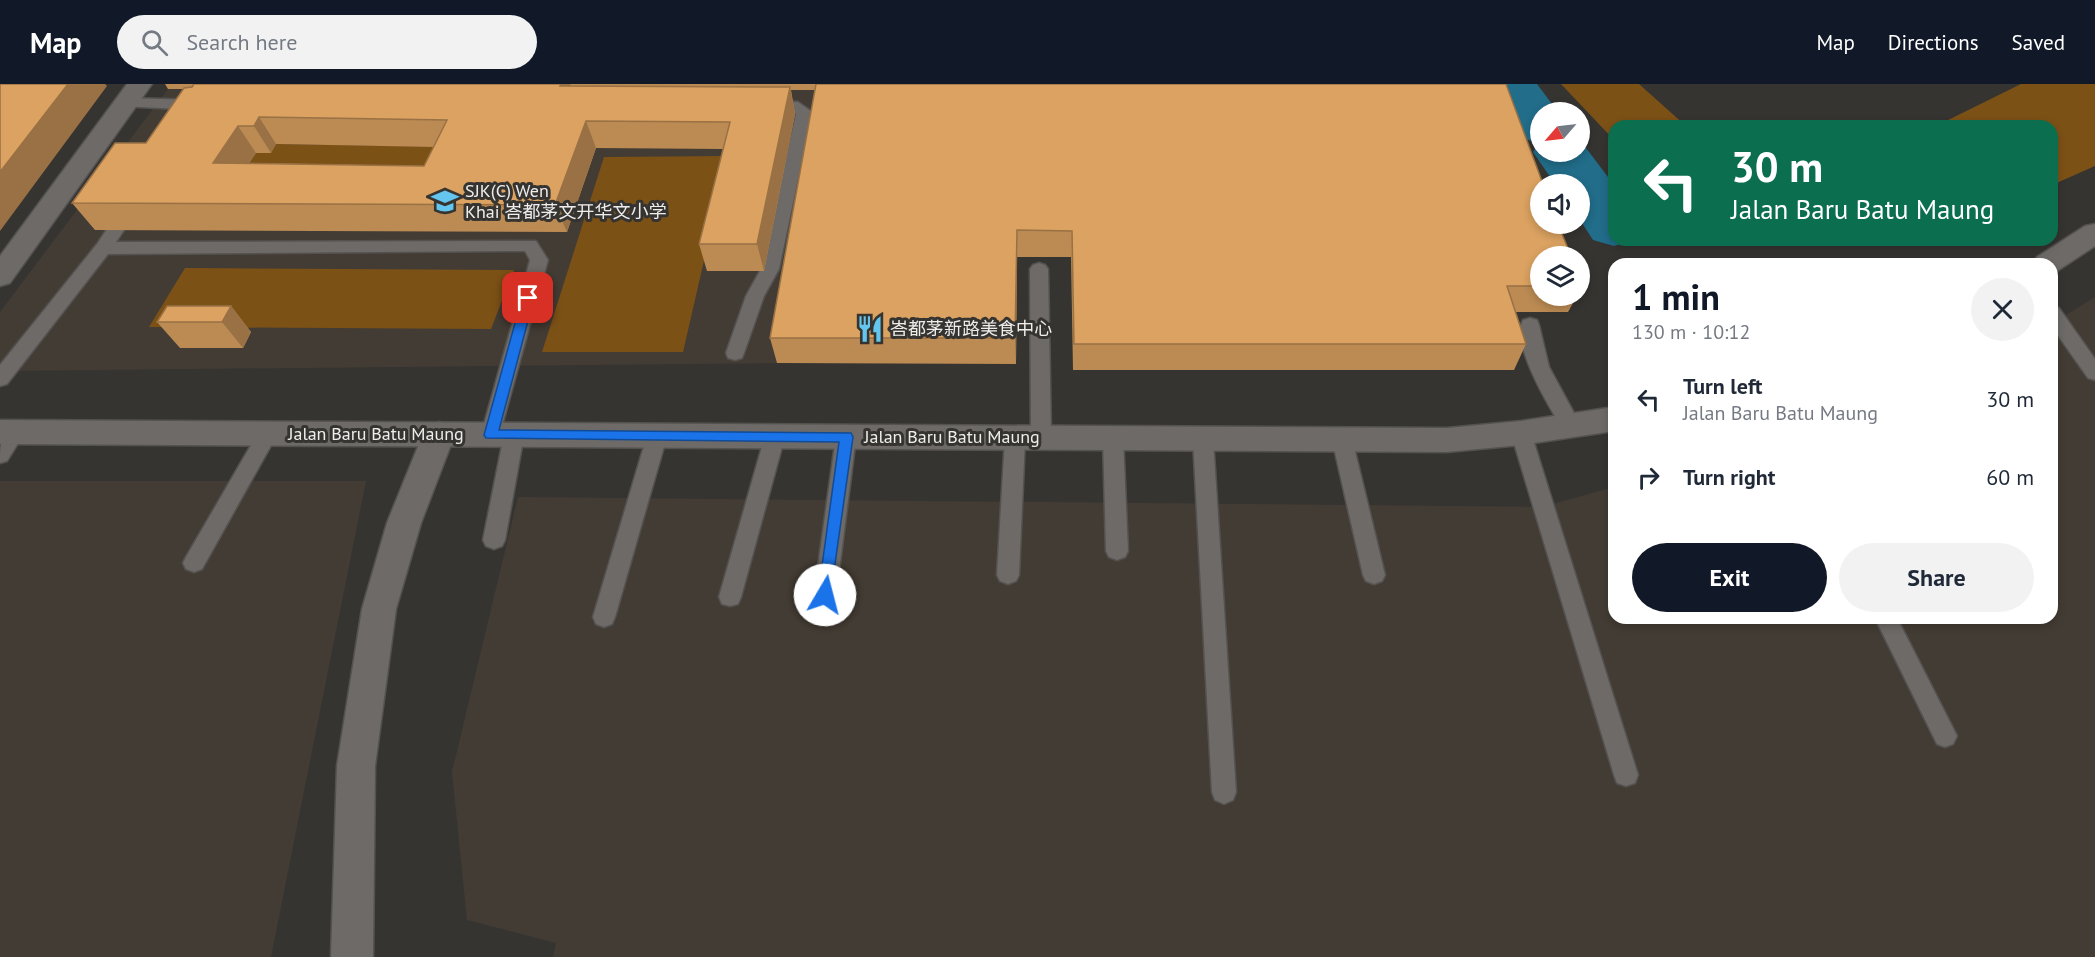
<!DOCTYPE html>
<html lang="en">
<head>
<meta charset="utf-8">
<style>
	:root { --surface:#fff; --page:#f2f2f3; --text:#1f2937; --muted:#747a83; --accent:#111827 }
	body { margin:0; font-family:"PT Sans","Noto Sans SC",sans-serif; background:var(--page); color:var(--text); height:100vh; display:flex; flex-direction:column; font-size:22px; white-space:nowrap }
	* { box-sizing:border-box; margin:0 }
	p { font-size:20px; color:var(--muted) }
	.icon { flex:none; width:33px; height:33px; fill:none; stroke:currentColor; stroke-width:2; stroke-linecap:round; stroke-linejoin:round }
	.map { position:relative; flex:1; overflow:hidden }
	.side { position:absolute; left:1608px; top:174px; width:450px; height:366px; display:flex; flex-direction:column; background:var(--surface); border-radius:18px; box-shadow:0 3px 9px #0003 }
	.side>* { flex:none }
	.top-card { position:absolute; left:1608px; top:36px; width:450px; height:126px; border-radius:18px; box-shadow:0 3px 9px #0003; background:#0b6e4f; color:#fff; overflow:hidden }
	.needle { width:39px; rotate:242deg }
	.controls { position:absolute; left:1530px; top:18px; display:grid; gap:12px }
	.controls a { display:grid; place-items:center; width:60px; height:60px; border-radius:50%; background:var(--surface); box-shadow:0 3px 9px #0003; font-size:30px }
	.pin { position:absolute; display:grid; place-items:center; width:51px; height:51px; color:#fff; margin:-26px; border-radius:12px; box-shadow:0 3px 9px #0006 }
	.me { position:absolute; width:66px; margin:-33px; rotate:8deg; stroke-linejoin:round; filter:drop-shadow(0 0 4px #0008) }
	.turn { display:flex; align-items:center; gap:21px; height:126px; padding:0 24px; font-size:27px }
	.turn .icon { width:78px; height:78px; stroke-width:2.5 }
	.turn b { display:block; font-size:42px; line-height:51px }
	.round { display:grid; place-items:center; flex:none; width:63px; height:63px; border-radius:32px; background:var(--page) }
	.headline { display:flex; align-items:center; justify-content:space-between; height:102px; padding:0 24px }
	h1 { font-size:36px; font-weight:800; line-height:45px; color:var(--accent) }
	.action { display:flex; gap:12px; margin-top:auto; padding:12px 24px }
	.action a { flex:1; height:69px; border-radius:36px; background:var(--accent); color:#fff; font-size:24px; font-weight:800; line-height:69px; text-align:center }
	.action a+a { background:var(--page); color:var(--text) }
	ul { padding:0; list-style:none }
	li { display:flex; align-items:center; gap:18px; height:78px; padding:0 24px }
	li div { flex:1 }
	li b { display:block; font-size:22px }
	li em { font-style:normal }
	header { display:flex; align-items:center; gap:36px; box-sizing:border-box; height:84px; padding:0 30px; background:var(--accent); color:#fff }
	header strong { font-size:28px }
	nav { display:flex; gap:33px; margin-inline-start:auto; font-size:21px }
	.search { width:420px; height:54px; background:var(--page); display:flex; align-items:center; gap:15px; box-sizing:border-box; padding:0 21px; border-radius:33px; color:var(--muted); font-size:22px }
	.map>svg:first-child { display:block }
	.built { fill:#433c34 }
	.green { fill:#7c5116 }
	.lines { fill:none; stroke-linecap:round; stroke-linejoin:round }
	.river { fill:#226d8a; fill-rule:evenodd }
	.service-casing { stroke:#545250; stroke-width:3 }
	.minor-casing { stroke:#545250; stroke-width:3 }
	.tertiary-casing { stroke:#545250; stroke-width:3 }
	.service { fill:#6d6a67; fill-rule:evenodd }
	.minor { fill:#6d6a67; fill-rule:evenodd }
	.tertiary { fill:#6d6a67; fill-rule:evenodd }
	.wall { fill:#bc8b53; fill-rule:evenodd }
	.shaded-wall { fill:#997144 }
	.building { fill:#dba261; stroke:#997144; stroke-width:1.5; fill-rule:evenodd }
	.route { fill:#1a73e8; stroke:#114b97; stroke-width:1.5 }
	.labels { text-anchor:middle; stroke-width:6; stroke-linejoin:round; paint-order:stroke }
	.poi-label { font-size:18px; fill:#efedec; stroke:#363431; text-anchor:start }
	.street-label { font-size:18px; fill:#efedec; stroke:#363431 }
</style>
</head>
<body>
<header>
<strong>Map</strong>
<div class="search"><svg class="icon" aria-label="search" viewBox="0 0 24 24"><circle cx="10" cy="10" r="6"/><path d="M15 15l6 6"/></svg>Search here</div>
<nav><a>Map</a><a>Directions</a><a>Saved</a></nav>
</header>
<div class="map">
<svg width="2095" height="873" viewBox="0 0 2095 873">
	<rect width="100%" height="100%" fill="#363431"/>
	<path class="built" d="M 168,5 L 825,6 L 777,279 L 0,287 L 0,228 Z
		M 2095,213 L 2095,873 L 553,873 L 556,859 L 467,836 L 452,688 L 518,413 L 1542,423 L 1614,403 L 1614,534 L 2052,534 L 2052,240 Z
		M 0,397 L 366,397 L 271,873 L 0,873 Z"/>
	<path class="green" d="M 1561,0 L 1639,0 L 1686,42 L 1614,42 L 1614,56 Z
		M 2021,0 L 2095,0 L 2095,82 L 2052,101 L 2052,42 L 1936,42 Z
		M 276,60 L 460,63 L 439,109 L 232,106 L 256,69 L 271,69 Z
		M 728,72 L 683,268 L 542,268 L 604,73 Z
		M 185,184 L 514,186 L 491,245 L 149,243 Z"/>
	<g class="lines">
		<path class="river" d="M 1484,0 L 1537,0 L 1558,28 L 1540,28 L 1540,68 L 1580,68 L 1580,56 L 1614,101 L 1614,156 L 1634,156 L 1614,162 L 1593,156 L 1580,136 L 1580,100 L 1555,100 L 1533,68 L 1539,59 L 1521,54 Z"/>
		<defs>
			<path id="service" d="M 126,14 L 197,16 L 205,21 L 197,26 L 120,22 L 118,19 Z
				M 767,16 L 798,18 L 812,28 L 779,185 L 764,212 L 744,269 L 742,274 L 735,276 L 728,274 L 726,269 L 746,212 L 761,185 L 796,30 L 789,26 L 761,24 L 759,21 L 761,18 Z
				M 131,116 L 137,118 L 140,122 L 116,158 L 536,157 L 548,176 L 498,356 L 491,359 L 484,356 L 481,351 L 530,176 L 525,167 L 108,170 L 7,300 L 0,302 L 0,281 L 97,160 L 125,118 Z
				M 1039,179 L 1045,181 L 1048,185 L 1051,354 L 1048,359 L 1041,362 L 1034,359 L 1031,354 L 1030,185 L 1033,181 Z
				M 2052,222 L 2059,224 L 2095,275 L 2095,296 L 2088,294 L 2052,243 Z
				M 1530,234 L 1537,236 L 1539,241 L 1549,283 L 1581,342 L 1578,347 L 1571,350 L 1564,347 C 1551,326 1510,260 1523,236 Z
				M 15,340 L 22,343 L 25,348 L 7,377 L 0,379 C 0,364 0,346 15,340 Z
				M 268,341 L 275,344 L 278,349 L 202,485 L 194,488 L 186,485 L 183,479 L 186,473 L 261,344 Z
				M 1521,341 L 1528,344 L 1531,349 L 1638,691 L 1635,699 L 1626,702 L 1617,699 L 1614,691 L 1511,349 L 1514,344 Z
				M 514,343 L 521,346 L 524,351 L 505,456 L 502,462 L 494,465 L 486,462 L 483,456 L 504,351 L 507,346 Z
				M 657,344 L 664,347 L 667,352 L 615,533 L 612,540 L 604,543 L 596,540 L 593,533 L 647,352 L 650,347 Z
				M 775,344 L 782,347 L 785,352 L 741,513 L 738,520 L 730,522 L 722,520 L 719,513 L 765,352 L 768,347 Z
				M 846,345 L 853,348 L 856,353 L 836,511 L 833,518 L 825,520 L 817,518 L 814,511 L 836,353 L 839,348 Z
				M 1015,346 L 1022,349 L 1025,354 L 1019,491 L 1016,497 L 1008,500 L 1000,497 L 997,491 L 1005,354 L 1008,349 Z
				M 1113,346 L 1120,349 L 1123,354 L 1128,467 L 1125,473 L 1117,476 L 1109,473 L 1106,467 L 1103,354 L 1106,349 Z
				M 1203,347 L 1210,349 L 1213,355 L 1236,708 L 1233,716 L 1224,720 L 1215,716 L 1212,708 L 1193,355 L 1196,349 Z
				M 1342,347 L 1349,349 L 1352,355 L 1385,491 L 1382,497 L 1374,500 L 1366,497 L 1363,491 L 1332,355 L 1335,349 Z
				M 1875,534 L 1897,534 L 1957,652 L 1953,660 L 1945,663 L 1937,660 Z"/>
			<path id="minor" d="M 127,0 L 152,0 L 10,199 L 0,202 L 0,172 Z
				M 439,338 L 450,341 L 455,350 L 421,439 L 396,525 L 375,682 L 373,873 L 331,873 L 337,682 L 362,525 L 387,439 L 423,350 L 428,341 Z"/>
			<path id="tertiary" d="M 2095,140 L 2095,162 L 2057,187 L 2052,188 L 2052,180 L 2033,180 L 2037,173 L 2085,142 Z
				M 1614,323 L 1614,347 L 1521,361 L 1447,368 L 0,360 L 0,336 L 1447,344 L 1521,337 Z"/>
		</defs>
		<use href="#service" class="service-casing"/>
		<use href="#minor" class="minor-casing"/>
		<use href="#tertiary" class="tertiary-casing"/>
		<use href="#service" class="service"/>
		<use href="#minor" class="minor"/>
		<use href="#tertiary" class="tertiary"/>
	</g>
	<path class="wall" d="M 165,0 L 1506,0 L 1540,172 L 1540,212 L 1577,212 L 1568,228 L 1515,228 L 1526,260 L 1514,286 L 1073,286 L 1071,173 L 1017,173 L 1016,280 L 777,279 L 770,254 L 815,6 L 791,6 L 795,30 L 764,187 L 707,187 L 699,160 L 723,65 L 596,64 L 567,148 L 95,146 L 72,119 L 146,59 L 184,5 L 168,5 ZM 276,60 L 434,63 L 424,82 L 249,79 L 256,69 L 271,69 Z
		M 231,222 L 251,248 L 243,264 L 180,264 L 157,238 Z"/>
	<path class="shaded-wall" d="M 68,0 L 105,0 L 107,2 L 0,147 L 0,88 Z
		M 561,0 L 570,0 L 576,15 L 560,2 Z
		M 790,3 L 795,30 L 764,187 L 757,160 Z
		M 259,33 L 276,60 L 271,69 L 254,42 Z
		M 586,37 L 596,64 L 567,148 L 555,121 Z
		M 238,42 L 256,69 L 232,106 L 213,79 Z
		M 1017,146 L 1017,173 L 1016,280 L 1015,254 Z
		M 231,222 L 251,248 L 243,264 L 222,238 Z"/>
	<path class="building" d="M 0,0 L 68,0 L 0,88 Z
		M 194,0 L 561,0 L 560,2 L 790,3 L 757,160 L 699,160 L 730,38 L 586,37 L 555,121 L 72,119 L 115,59 L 146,59 L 184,4 L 192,3 ZM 259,33 L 447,36 L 424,82 L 213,79 L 238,42 L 254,42 Z
		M 816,0 L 1506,0 L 1543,100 L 1540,100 L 1540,140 L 1558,140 L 1571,172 L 1540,172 L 1540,202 L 1507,202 L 1526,260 L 1074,260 L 1072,147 L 1017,146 L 1015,254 L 770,254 Z
		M 167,222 L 231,222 L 222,238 L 157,238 Z"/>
	<path class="route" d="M 528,210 L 534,214 L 499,346 L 851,349 L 853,353 L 830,515 L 820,515 L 818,511 L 839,358 L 486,354 L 484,351 L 522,214 Z"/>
	<defs>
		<symbol id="school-bare" viewBox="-9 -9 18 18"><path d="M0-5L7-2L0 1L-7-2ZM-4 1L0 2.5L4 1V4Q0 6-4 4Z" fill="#64c5ee" stroke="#363431" stroke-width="2.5" paint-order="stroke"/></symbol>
		<symbol id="restaurant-bare" viewBox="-9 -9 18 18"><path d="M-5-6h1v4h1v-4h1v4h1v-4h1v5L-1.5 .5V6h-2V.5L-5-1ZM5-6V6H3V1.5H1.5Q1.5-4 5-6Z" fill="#64c5ee" stroke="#363431" stroke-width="2.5" paint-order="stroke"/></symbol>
	</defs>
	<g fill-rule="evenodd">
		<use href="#school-bare" x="426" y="98" width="38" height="38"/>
		<use href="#restaurant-bare" x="851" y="226" width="38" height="38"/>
	</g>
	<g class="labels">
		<g class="poi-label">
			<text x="465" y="113">SJK(C) Wen<tspan x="465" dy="21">Khai 峇都茅文开华文小学</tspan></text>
			<text x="890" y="251">峇都茅新路美食中心</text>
		</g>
		<g class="street-label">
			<text x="376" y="356">Jalan Baru Batu Maung</text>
			<text x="952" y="359">Jalan Baru Batu Maung</text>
		</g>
	</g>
</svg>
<div class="controls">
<a><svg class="needle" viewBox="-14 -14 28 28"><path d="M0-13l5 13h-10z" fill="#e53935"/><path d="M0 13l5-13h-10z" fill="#747a83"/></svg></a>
<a><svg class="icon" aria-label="sound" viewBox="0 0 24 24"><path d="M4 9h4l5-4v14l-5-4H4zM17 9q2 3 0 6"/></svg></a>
<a><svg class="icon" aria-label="layers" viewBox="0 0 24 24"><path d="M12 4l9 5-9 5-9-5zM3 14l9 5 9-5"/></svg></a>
</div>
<div class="pin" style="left:528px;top:214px;background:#d93025"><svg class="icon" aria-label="arrive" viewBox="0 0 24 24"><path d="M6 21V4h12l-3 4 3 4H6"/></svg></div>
<svg class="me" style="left:825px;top:511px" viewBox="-20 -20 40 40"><circle r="19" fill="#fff"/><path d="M0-13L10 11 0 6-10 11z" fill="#1a73e8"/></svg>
<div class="top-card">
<div class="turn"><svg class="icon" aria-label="left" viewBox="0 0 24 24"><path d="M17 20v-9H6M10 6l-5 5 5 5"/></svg><div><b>30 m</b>Jalan Baru Batu Maung</div></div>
</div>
<section class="side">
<div class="headline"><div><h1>1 min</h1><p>130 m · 10:12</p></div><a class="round"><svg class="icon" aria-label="close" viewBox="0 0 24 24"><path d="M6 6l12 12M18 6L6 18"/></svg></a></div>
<ul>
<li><svg class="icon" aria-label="left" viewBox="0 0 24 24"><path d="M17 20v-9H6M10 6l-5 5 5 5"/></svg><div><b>Turn left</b><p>Jalan Baru Batu Maung</p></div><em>30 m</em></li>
<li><svg class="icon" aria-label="right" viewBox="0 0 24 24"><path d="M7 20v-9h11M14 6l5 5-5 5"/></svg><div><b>Turn right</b></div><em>60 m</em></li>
</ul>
<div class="action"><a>Exit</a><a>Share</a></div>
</section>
</div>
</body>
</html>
